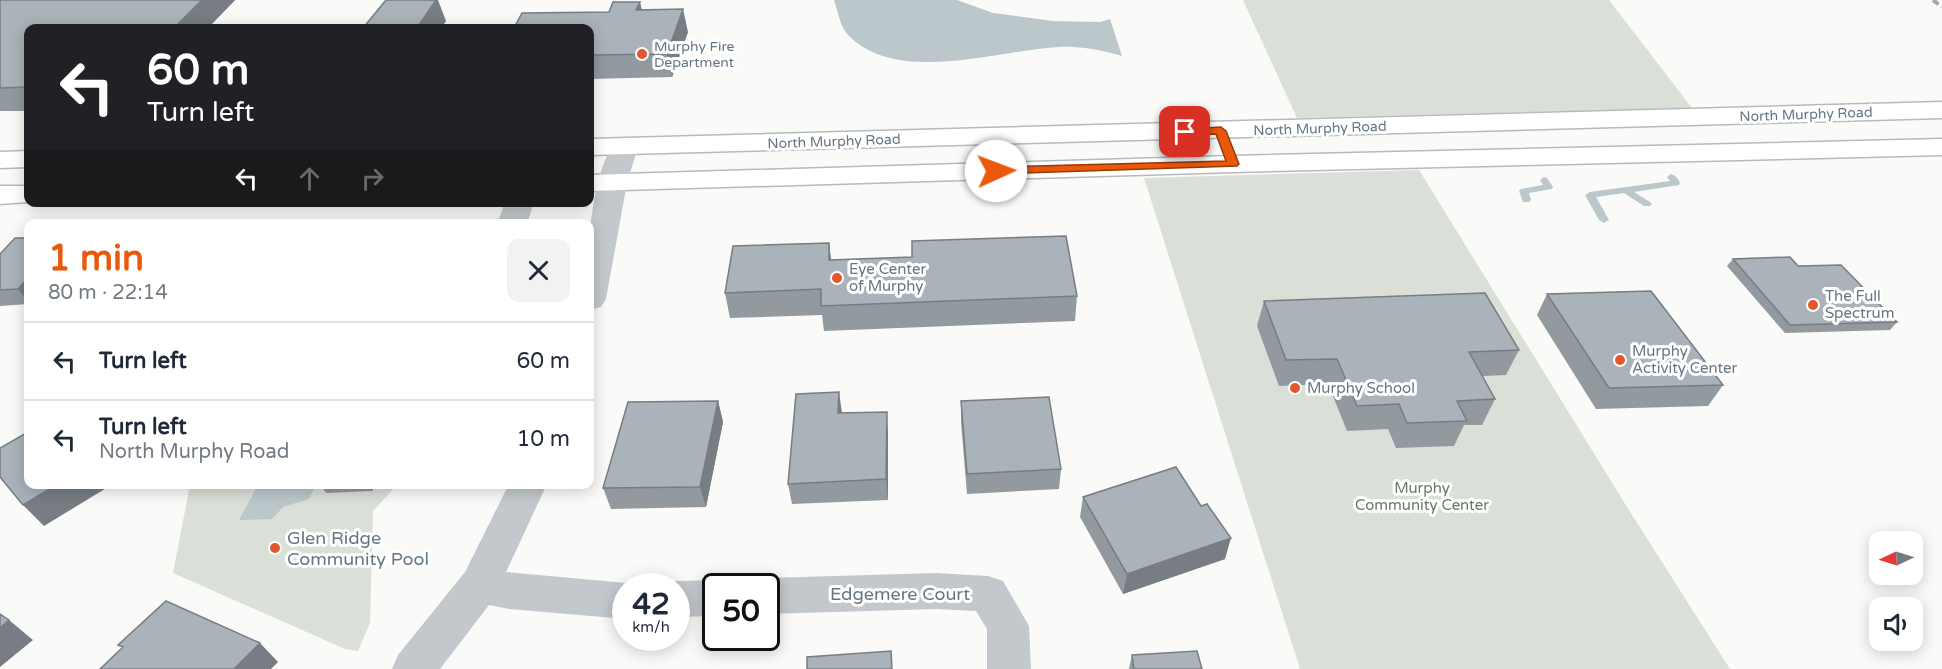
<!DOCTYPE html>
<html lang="en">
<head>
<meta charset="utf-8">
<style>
	:root { --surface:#fff; --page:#f2f2f3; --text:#1f2937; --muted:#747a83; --line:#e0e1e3; --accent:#ea580c }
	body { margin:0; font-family:"Varela Round",sans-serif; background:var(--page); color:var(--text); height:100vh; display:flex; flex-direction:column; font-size:22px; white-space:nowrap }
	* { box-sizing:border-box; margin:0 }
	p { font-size:20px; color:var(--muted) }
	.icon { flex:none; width:33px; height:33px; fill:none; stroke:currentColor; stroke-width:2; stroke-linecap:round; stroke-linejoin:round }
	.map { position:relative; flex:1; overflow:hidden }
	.panel { position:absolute; left:24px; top:219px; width:570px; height:270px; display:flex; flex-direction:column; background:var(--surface); border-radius:12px; box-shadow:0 3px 15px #0003 }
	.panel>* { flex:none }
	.hud { position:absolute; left:24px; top:24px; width:570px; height:183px; border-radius:12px; box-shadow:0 3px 15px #0003; background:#202124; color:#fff; overflow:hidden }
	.needle { width:39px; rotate:266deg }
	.fabs { position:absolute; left:1869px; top:531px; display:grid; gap:12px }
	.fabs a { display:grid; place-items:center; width:54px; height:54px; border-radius:12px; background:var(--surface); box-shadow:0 3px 15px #0003; font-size:30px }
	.speed { position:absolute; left:612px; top:573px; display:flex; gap:12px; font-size:30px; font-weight:700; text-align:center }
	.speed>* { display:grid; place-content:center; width:78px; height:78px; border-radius:50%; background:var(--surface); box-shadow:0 3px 15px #0003; line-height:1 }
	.speed small { font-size:15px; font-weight:400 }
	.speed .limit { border:3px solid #111; border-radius:9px; background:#fff; color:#111 }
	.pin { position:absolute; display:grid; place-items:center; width:51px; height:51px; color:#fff; margin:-26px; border-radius:12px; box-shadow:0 3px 9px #0006 }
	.me { position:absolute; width:66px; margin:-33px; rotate:88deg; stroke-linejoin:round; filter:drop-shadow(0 0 4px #0008) }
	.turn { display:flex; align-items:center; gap:21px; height:126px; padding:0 24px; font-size:27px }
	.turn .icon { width:78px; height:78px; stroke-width:2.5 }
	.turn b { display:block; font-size:42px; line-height:51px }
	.lanes { display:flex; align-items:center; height:57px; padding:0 24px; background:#0003; justify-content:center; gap:30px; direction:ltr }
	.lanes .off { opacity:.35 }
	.round { display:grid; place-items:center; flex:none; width:63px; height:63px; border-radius:12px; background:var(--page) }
	.summary { display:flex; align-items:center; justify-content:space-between; height:102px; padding:0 24px }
	h1 { font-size:36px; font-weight:700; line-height:45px; color:var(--accent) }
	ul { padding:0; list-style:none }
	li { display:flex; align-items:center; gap:18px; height:78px; padding:0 24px; border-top:2px solid var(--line) }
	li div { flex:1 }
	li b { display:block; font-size:22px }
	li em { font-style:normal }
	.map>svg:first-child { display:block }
	.green { fill:#dadfd7 }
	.water { fill:#bbc7cb }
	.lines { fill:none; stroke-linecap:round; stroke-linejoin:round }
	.stream { fill:#bbc7cb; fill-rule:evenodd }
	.major-casing { stroke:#b5babe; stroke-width:3 }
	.minor { fill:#c3c8cc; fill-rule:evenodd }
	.major { fill:#fff; fill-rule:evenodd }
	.rail { stroke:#a2aab0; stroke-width:4; stroke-dasharray:7 4; stroke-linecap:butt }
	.wall { fill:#929a9f }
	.shaded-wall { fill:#777d82 }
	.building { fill:#aab3b9; stroke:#777d82; stroke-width:1.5 }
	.route { fill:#ea580c; stroke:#983908; stroke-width:1.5 }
	.poi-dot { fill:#e4572e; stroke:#fff; stroke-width:2 }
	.labels { text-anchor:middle; stroke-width:6; stroke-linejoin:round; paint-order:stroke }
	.far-poi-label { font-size:14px; fill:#657683; stroke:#fff; text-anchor:start }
	.far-street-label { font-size:14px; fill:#657683; stroke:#fff }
	.poi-label { font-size:15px; fill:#657683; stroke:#fff; text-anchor:start }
	.park-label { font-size:15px; fill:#687a64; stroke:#fff }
	.near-poi-label { font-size:18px; fill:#657683; stroke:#fff; text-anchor:start }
	.near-street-label { font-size:18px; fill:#657683; stroke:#fff }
</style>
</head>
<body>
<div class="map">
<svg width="1942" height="669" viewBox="0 0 1942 669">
	<rect width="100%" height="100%" fill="#fafaf8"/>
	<path class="green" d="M 1243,0 L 1609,0 L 1692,108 L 1297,118 Z
		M 1419,170 L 1627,507 L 1730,669 L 1300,669 L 1144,178 Z
		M 190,485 L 397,485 L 373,511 L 370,623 L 358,651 L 345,649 L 173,573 Z"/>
	<path class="water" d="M 834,0 L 957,0 L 993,13 L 1053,21 L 1100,22 L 1110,19 L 1122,56 C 1101,50 1081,46 1059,47 C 998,50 901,85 850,37 C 839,27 839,13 834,0 Z
		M 258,485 L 258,484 L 316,485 L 309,499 L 283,507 L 272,519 L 239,520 Z"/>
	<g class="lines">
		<path class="stream" d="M 1671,174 C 1675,175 1682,181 1679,185 L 1634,192 L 1650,202 L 1652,204 L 1650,206 L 1644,206 L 1624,193 L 1596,197 L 1609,220 L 1604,223 L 1599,220 L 1585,195 L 1590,192 L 1670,181 L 1667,177 Z
			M 1544,177 L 1547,178 L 1553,187 L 1552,189 L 1529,193 L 1531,200 L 1529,202 L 1523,202 L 1519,191 L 1521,189 L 1543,185 L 1540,180 Z"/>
		<defs>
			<path id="major" d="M 1942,102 L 1942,118 L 590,155 L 590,139 Z
				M 1942,139 L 1942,155 L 1233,172 L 590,191 L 590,175 L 1233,156 Z
				M 28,151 L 28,167 L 0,168 L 0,152 Z
				M 0,186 L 28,186 L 28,202 L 0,204 Z"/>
		</defs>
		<use href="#major" class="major-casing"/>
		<path class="minor" d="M 625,139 L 635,141 L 638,147 L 627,183 L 606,299 L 601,307 L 590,310 C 585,265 589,179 615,141 Z
			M 505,202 L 534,202 L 527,224 L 497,224 Z
			M 509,484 L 547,484 L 506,572 L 626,583 L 636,586 L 626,586 L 626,619 L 509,609 L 489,605 L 440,669 L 392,669 L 398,655 L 465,572 Z
			M 936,573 L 988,576 L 1003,581 L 1029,626 L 1031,669 L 987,669 L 987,629 L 976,611 L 936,609 L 766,614 L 766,586 L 750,586 L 751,583 L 766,578 Z
			M 716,580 L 731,586 L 716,586 L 716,616 L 676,617 L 676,586 L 661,586 L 676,581 Z"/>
		<use href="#major" class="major"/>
		<path class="rail" d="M 1933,0 L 1942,7"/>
	</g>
	<path class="wall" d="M 0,0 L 235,0 L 208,28 L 28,28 L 28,111 L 0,111 Z
		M 640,2 L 641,10 L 688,32 L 672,77 L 590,79 L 590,28 L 363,28 L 446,21 L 441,28 L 515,26 L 609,12 Z
		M 28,238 L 28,304 L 0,306 L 0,254 Z
		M 829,243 L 831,260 L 1077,296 L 1075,321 L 824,331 L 822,315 L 730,318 L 725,293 Z
		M 1733,259 L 1897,322 L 1890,330 L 1785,333 L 1727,266 Z
		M 1547,294 L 1723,385 L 1708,406 L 1596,409 L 1537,315 Z
		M 1264,301 L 1519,350 L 1506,375 L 1483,376 L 1495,399 L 1482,425 L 1464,425 L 1454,446 L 1396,448 L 1388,429 L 1347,431 L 1328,384 L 1279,386 L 1257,326 Z
		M 718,401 L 723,422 L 706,507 L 611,509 L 603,488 Z
		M 961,401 L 1061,469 L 1059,489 L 967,494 L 961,422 Z
		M 842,413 L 888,433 L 888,500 L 792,504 L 788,484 Z
		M 320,484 L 375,484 L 372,491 L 326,493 Z
		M 1083,497 L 1225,559 L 1123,594 L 1080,517 Z
		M 1132,655 L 1202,669 L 1129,669 Z"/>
	<path class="shaded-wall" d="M 202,0 L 235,0 L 208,28 L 174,28 Z
		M 436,0 L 438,0 L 446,21 L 441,28 L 417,28 Z
		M 640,2 L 645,25 L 636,10 Z
		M 683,9 L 688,32 L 672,77 L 667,54 Z
		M 829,243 L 832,268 L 829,260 Z
		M 28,278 L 28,301 L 18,289 Z
		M 839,392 L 842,413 L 838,413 Z
		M 718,401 L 723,422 L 706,507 L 700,487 Z
		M 887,412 L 888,433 L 888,500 L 886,479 Z
		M 58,484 L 113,484 L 44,526 L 23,505 Z
		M 368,484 L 375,484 L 372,491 Z
		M 1231,538 L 1225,559 L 1123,594 L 1127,574 Z
		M 9,620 L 33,640 L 0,667 L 0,628 Z
		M 260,643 L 278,662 L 271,669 L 234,669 Z"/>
	<path class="building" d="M 0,0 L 202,0 L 174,28 L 28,28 L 28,87 L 0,88 Z
		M 386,0 L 436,0 L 417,28 L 515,26 L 522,13 L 609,12 L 613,2 L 640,2 L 636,10 L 683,9 L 667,54 L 590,55 L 590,28 L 363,28 Z
		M 1066,236 L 1077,296 L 821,306 L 821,289 L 725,293 L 733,246 L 829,243 L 829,260 L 912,257 L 912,241 Z
		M 15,238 L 28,238 L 28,278 L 18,289 L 0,290 L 0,254 Z
		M 1790,257 L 1798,266 L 1841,265 L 1897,322 L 1790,325 L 1733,259 Z
		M 1651,291 L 1723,385 L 1609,388 L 1547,294 Z
		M 1485,293 L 1519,350 L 1469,352 L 1495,399 L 1457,401 L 1467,421 L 1407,423 L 1399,404 L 1357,406 L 1337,359 L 1286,360 L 1264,301 Z
		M 839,392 L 838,413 L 887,412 L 886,479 L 788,484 L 796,394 Z
		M 1049,397 L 1061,469 L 967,474 L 961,401 Z
		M 718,401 L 700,487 L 603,488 L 628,402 Z
		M 28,432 L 28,484 L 58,484 L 23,505 L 0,477 L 0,448 Z
		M 1176,467 L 1201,506 L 1207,504 L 1231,538 L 1127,574 L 1083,497 Z
		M 166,601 L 260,643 L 234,669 L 100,669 L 123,647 L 118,645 Z
		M 0,614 L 9,620 L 0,628 Z
		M 891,651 L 892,669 L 807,669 L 807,657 Z
		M 1197,651 L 1202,669 L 1134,669 L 1132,655 Z"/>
	<path class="route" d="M 1221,127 L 1226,131 L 1239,164 L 1237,166 L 996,174 L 991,171 L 996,167 L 1226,161 L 1216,134 L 1185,135 L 1180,132 L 1185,129 Z"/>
	<g class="poi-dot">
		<circle cx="642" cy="54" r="6"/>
		<circle cx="837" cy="278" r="6"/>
		<circle cx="1813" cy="305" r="6"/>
		<circle cx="1620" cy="360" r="6"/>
		<circle cx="1295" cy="388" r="6"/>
		<circle cx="275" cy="548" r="6"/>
	</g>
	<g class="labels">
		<g class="far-poi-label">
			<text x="654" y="51">Murphy Fire<tspan x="654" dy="16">Department</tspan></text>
		</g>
		<g class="far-street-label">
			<text transform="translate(1806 114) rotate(-2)" y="5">North Murphy Road</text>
			<text transform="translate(1320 128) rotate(-2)" y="5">North Murphy Road</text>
			<text transform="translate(834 141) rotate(-2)" y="5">North Murphy Road</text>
		</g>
		<g class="poi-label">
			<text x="849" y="274">Eye Center<tspan x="849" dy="17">of Murphy</tspan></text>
			<text x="1825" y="301">The Full<tspan x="1825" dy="17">Spectrum</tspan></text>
			<text x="1632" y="356">Murphy<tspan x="1632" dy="17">Activity Center</tspan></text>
			<text x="1307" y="393">Murphy School</text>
		</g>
		<g class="park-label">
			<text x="1422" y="493">Murphy<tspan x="1422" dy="17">Community Center</tspan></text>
		</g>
		<g class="near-poi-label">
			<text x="287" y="544">Glen Ridge<tspan x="287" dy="21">Community Pool</tspan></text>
		</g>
		<g class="near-street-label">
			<text x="900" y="600">Edgemere Court</text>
		</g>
	</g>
</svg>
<div class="fabs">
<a><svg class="needle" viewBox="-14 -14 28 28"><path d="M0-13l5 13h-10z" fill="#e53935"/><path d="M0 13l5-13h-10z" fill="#747a83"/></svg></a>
<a><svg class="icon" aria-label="sound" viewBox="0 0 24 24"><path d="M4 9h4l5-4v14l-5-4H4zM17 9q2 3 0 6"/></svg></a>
</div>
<div class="speed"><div>42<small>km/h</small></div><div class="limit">50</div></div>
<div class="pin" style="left:1185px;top:132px;background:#d93025"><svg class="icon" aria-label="arrive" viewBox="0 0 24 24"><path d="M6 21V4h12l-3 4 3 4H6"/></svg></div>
<svg class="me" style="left:996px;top:171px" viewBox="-20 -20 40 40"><circle r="19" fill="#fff"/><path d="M0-13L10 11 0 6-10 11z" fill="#ea580c"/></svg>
<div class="hud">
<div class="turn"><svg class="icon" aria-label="left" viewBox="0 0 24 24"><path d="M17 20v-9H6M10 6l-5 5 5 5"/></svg><div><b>60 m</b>Turn left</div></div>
<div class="lanes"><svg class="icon" aria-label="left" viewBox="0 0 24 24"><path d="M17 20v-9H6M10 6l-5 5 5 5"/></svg><svg class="icon off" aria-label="ahead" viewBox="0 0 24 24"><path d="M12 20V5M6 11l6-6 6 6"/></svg><svg class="icon off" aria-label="right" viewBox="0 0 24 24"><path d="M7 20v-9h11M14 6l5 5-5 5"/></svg></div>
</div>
<section class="panel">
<div class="summary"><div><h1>1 min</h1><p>80 m · 22:14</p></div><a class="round"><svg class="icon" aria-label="close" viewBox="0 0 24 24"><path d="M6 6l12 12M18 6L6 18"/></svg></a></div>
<ul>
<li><svg class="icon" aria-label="left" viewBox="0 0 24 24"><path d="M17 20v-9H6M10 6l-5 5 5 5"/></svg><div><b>Turn left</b></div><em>60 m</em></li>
<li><svg class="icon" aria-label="left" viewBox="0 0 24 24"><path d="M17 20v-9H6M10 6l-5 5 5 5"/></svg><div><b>Turn left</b><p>North Murphy Road</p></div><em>10 m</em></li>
</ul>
</section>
</div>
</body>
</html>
